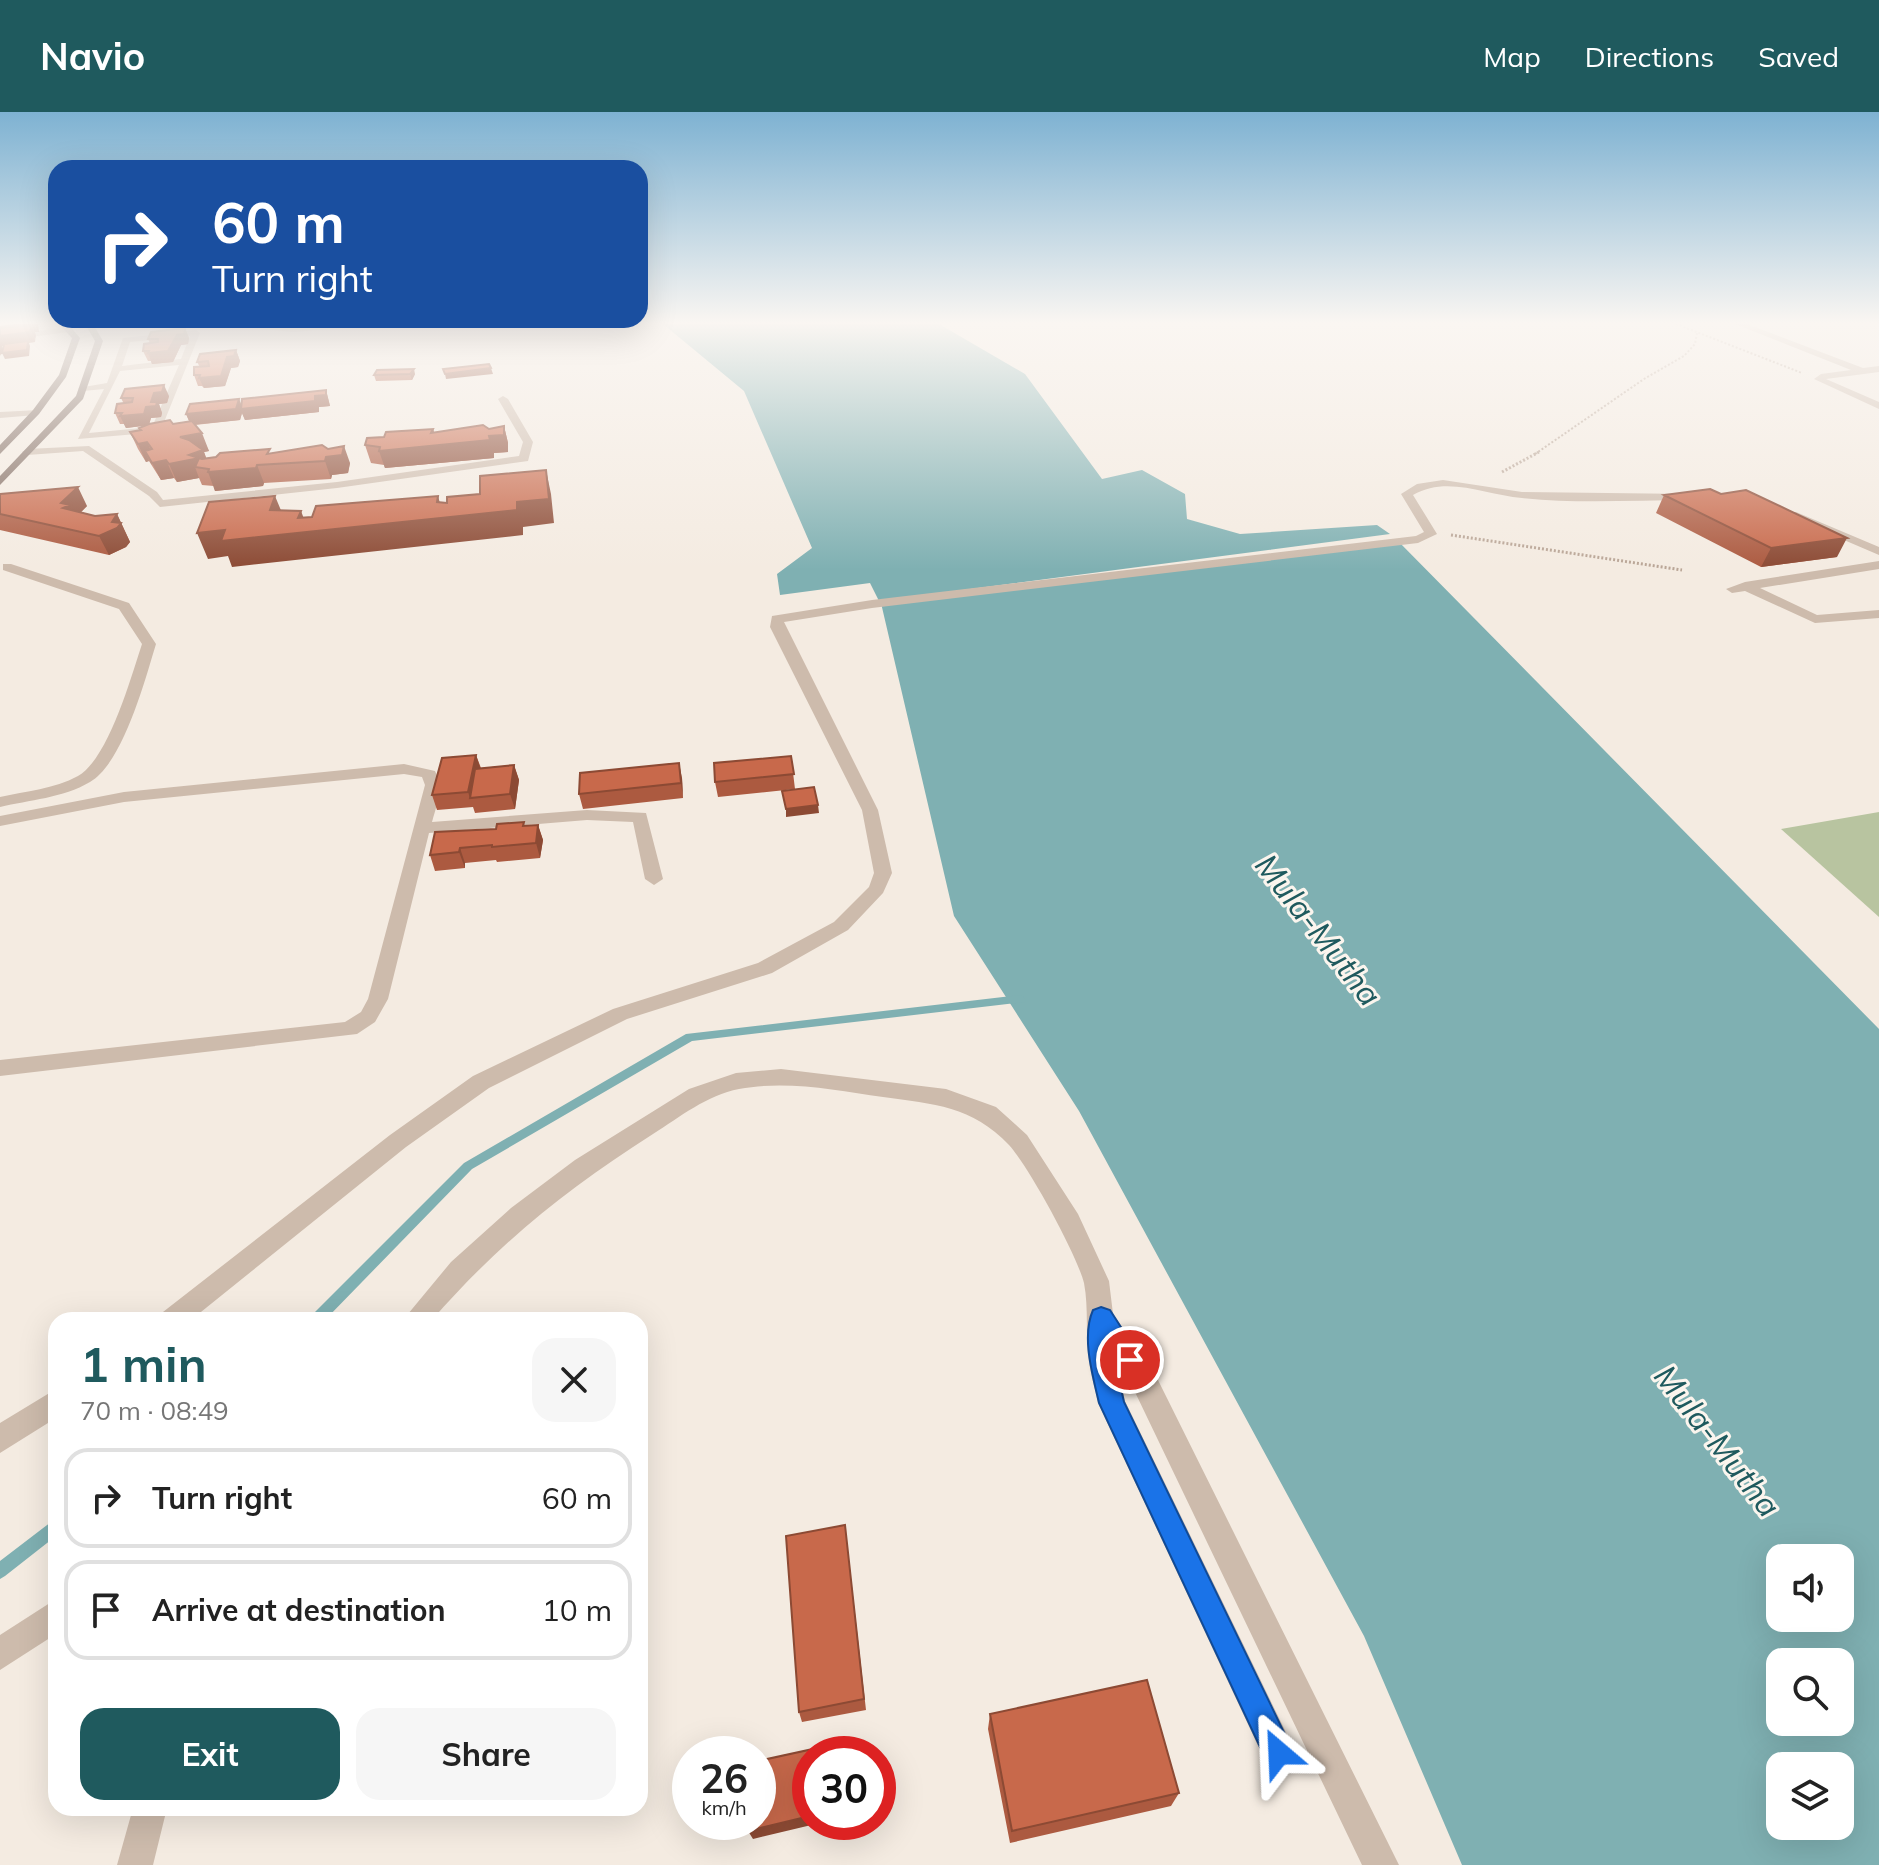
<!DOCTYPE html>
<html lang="en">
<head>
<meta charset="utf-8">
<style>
	:root { --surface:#fff; --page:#f6f6f6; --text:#222; --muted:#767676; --line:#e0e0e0; --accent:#1f5a5e }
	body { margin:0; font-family:Mulish,sans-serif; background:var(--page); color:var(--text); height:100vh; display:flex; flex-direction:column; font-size:30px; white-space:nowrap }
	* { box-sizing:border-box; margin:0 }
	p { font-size:26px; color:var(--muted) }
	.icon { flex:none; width:44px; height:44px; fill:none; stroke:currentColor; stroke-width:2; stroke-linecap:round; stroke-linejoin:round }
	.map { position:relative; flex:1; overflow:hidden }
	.details { position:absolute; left:48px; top:1200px; width:600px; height:504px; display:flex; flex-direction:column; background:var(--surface); border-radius:24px; box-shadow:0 8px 32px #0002 }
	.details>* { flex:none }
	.hud { position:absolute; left:48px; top:48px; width:600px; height:168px; border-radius:24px; box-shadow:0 8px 32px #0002; background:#1a4fa0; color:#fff; overflow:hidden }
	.buttons { position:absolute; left:1766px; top:1432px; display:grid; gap:16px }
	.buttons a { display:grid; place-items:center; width:88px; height:88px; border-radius:16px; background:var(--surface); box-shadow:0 8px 32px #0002; font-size:40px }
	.speed { position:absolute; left:672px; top:1624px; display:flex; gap:16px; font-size:40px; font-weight:700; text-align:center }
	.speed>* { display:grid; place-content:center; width:104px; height:104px; border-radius:50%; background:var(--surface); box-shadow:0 8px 32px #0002; line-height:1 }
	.speed small { font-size:20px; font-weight:400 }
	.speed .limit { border:12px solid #d22; background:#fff; color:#111 }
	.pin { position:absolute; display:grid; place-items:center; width:68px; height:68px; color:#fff; margin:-34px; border:4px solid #fff; border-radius:50%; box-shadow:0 2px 8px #0007 }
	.me { position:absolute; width:88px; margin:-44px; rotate:334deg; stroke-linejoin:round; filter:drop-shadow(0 0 6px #0008) }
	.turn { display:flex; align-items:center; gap:28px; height:168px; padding:0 32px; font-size:36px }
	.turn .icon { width:104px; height:104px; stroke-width:2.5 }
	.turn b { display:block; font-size:56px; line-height:68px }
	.round { display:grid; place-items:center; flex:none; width:84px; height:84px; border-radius:24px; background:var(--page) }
	.headline { display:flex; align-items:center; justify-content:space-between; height:136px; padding:0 32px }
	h1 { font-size:48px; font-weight:700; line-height:60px; color:var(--accent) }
	.action { display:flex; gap:16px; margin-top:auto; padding:16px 32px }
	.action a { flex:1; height:92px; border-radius:24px; background:var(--accent); color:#fff; font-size:32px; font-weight:700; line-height:92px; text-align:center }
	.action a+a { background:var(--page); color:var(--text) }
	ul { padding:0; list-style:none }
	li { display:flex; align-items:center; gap:24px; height:100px; margin:0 16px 12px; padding:0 16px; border:4px solid var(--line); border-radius:24px }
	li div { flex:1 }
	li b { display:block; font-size:30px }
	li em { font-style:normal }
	header { display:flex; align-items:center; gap:48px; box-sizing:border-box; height:112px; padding:0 40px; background:var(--accent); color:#fff }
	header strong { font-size:38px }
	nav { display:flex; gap:44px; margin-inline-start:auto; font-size:28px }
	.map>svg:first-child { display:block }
	.green { fill:#b8c4a0 }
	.water { fill:#7fb0b2; fill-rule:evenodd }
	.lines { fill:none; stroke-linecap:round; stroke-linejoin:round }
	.stream { fill:#7fb0b2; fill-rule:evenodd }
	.path-far1 { stroke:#b9a596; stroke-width:2; stroke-dasharray:2 2; stroke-linecap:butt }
	.path { stroke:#b9a596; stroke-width:3; stroke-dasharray:2 2; stroke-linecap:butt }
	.minor { fill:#cdbbac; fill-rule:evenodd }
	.major { fill:#7d675c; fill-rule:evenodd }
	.wall { fill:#ac5a40 }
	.shaded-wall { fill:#8c4a34 }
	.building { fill:#c8694b; stroke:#8c4a34; stroke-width:2 }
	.route { fill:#1a73e8; stroke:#114b97; stroke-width:2 }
	.labels { text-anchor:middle; stroke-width:6; stroke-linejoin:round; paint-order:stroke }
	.water-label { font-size:32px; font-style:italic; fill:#1f5a5e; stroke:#fbf5ee }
</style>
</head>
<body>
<header>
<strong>Navio</strong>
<nav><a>Map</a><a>Directions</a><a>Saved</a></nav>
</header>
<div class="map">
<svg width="1879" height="1753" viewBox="0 0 1879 1753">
	<rect width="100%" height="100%" fill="#f4ebe1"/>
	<path class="green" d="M 1879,700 L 1879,805 L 1781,717 Z"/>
	<path class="water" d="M 663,212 L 939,212 L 1025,262 L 1102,367 L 1142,358 L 1185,382 L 1187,407 L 1240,422 L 1377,413 L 1390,422 L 879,489 L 870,471 L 780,483 L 777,462 L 812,436 L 744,279 Z
		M 1398,429 L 1879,917 L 1879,1753 L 1462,1753 L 1364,1524 L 1079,999 L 954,804 L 881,491 ZM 1780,1446 L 1840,1446 L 1840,1506 L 1780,1506 ZM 1780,1550 L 1840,1550 L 1840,1610 L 1780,1610 ZM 1780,1654 L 1840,1654 L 1840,1714 L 1780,1714 Z"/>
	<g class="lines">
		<path class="stream" d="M 1021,883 L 1026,887 L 1025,890 L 692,929 L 472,1057 L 325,1208 L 310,1208 L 311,1204 L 464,1051 L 686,922 Z
			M 56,1408 L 56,1424 L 5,1464 L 0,1467 L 0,1449 L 51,1410 Z"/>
		<path class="path-far1" d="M 1676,212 L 1802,261
			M 1535,342 L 1644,267 L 1684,244 L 1695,232 L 1697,221"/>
		<path class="path" d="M 1502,360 L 1539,340
			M 1451,423 L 1682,458"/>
		<path class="minor" d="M 204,212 L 386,212 L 294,220 Z
			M 1735,212 L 1747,212 L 1863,256 L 1879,254 L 1879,260 L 1826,267 L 1879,290 L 1879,297 L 1814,267 L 1821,262 L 1851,258 Z
			M 72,215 L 69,220 L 0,229 L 0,223 Z
			M 196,218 L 200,221 L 160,320 L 78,327 L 104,277 L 83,279 L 78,276 L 107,271 L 123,226 ZM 190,224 L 181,247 L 122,254 L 130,230 ZM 179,253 L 152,315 L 89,321 L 120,259 Z
			M 503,284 L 508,287 L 533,330 L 528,349 L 337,376 L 160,395 L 149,384 L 83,339 L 27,343 L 22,340 L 27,337 L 89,334 L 157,380 L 163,388 L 337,370 L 519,344 L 523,330 L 498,287 Z
			M 39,298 L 36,303 L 0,306 L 0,300 Z
			M 1443,368 L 1522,380 L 1690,382 L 1696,385 L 1690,388 C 1635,388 1577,392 1522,386 C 1486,383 1447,363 1413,383 L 1437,422 L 1418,431 L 872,496 L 784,510 L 878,698 L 892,761 L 883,781 L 848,818 L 772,861 L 627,907 L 489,976 L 406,1035 L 191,1208 L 159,1208 L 163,1200 L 390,1023 L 473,964 L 613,897 L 758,851 L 834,810 L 869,775 L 874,761 L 862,698 L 770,515 L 772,504 L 872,488 L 1416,424 L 1424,420 L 1401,382 L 1417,372 Z
			M 1788,400 L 1796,400 L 1879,435 L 1879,443 L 1788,404 Z
			M 1879,449 L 1879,457 L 1760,476 L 1817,503 L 1879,498 L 1879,506 L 1815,511 L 1745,479 L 1732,481 L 1726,477 L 1745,470 Z
			M 3,452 L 11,452 L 129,491 L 156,532 C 145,568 123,651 90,670 C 63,686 29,688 0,695 L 0,685 C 26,679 54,677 78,664 C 109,646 131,565 142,532 L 119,497 L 3,458 Z
			M 404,652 L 435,659 C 444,676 437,692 432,710 L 587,698 L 646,701 L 663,767 L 654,773 L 645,767 L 633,710 L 587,708 L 429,721 L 388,887 L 375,910 L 357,922 L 0,964 L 0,948 L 345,910 L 361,900 L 368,887 L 425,673 L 422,665 L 404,662 L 124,690 L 0,714 L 0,704 L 124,680 Z
			M 781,957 L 946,977 L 996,995 L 1027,1023 L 1078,1102 L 1109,1169 L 1113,1202 L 1154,1260 L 1399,1753 L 1362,1753 L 1134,1278 L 1116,1249 L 1125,1289 L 1296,1641 L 1291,1653 L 1279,1658 L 1267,1653 L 1098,1291 C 1095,1277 1091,1263 1089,1250 C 1085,1224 1089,1197 1084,1171 C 1077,1143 1029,1055 1009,1033 C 972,994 934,992 883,985 C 836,978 786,968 739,977 C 707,983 680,1005 653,1022 C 567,1077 500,1130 432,1208 L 403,1208 L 451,1150 L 511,1096 L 575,1048 L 689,977 L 736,961 Z
			M 56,1277 L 56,1306 L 0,1341 L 0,1311 Z
			M 56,1487 L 56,1522 L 0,1558 L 0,1523 Z
			M 133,1696 L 167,1696 L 153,1753 L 117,1753 Z"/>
		<path class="major" d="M 59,212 L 68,212 L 80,226 L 66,265 L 39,302 L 0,342 L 0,333 L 33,298 L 59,263 L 72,226 Z
			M 85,212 L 93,212 L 103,229 L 83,287 L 0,373 L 0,364 L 76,284 L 95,229 Z"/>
	</g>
	<path class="wall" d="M 185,216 L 189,226 L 188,232 L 181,233 L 173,250 L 152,252 L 151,249 L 148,249 L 143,239 L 150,231 L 148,227 Z
		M 236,238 L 240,249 L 238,255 L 231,256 L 225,274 L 204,276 L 202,274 L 198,274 L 194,263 L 200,255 L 197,250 Z
		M 415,262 L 412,268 L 376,269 L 374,263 Z
		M 326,278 L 330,294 L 319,295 L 319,300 L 245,308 L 242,301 L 240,308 L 195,313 L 209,339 L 204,340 L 206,346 L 328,337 L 350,351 L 348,361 L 332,363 L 331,367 L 264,371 L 263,374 L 215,379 L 214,374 L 202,373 L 199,366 L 177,370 L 174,366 L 161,368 L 149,349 L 146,350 L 138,337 L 130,320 L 140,318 L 143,314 L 126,316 L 124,312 L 120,312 L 115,301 L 124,292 L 121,286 L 169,284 L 167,291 L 159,292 L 162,301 L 161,305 L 151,306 L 149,312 L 173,312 L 189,309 L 186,302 L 239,287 L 241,293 Z
		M 504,314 L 508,331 L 508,340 L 494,341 L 494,346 L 385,356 L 384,353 L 371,351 L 365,333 L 384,325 L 433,317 L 434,321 L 489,317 Z
		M 0,382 L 87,394 L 81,400 L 95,404 L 117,402 L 130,430 L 126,435 L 109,443 L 0,418 Z
		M 1664,383 L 1837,445 L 1761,455 L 1656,401 Z
		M 476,643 L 481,656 L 514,653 L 519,668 L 515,697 L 475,701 L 473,695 L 437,698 L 432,683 Z
		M 791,644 L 795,677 L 718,685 L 715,670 Z
		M 682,666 L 683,686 L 583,697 L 579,682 Z
		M 538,713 L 543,728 L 540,746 L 497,750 L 496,748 L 465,751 L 465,756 L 435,759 L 430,743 L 496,717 Z
		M 845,1413 L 866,1598 L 802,1610 L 799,1600 Z
		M 990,1602 L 1179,1681 L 1171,1694 L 1010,1731 L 988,1617 Z"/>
	<path class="shaded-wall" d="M 14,212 L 38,212 L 39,220 L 35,220 L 36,223 L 35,230 L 29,231 L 30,234 L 29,244 L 5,247 L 2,241 L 28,231 L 2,234 L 3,238 L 0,244 L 0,214 Z
		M 185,216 L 189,226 L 188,232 L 181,233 L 173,250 L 152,252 L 148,241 Z
		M 236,238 L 240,249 L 238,255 L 231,256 L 225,274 L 204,276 L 199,266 Z
		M 491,256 L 493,262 L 446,267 L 445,262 Z
		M 414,257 L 415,262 L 412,268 L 410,262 Z
		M 164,273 L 169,284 L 167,291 L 159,292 L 162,301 L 161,305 L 151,306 L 149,313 L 126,316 L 120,304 L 146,295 L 151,290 L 154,281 Z
		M 326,278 L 330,294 L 319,295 L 319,300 L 245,308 L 242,301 L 240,308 L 191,313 L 186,302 L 239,287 L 243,297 L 315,284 Z
		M 504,314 L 508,331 L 508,340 L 494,341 L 494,346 L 385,356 L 379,339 L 431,321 L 433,317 L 438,333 L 489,324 Z
		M 202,321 L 209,339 L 204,340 L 210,356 L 195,355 L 199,366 L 177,370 L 169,352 L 180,325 Z
		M 147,330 L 155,348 L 145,339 L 149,349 L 146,350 L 138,332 Z
		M 344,334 L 350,351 L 348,361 L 332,363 L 331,367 L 325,349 L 326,345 Z
		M 166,348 L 174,366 L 161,368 L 152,351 Z
		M 257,353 L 264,371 L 263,374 L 215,379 L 208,360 Z
		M 546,358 L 551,382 L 554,411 L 523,415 L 523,423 L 232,455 L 228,444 L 208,447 L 197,421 L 298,406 L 301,399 L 309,420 L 437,390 L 438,384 L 444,406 L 517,390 Z
		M 78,375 L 87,394 L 76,405 L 73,415 L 61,391 Z
		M 275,384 L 285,408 L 270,398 Z
		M 117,402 L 130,430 L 126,435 L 109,443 L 99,424 L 112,410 Z
		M 1847,426 L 1837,445 L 1761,455 L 1771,436 Z
		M 476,643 L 481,658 L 470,686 L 468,680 Z
		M 679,651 L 682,666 L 683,686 L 681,671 Z
		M 514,653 L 519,668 L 515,697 L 510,682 Z
		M 818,693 L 819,701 L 786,705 L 786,697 Z
		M 538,713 L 543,728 L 540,746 L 536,731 Z
		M 460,736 L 465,751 L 465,756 L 459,740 Z
		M 810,1704 L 810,1710 L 824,1710 L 753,1727 L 748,1719 Z"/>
	<path class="building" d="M 31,213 L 30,220 L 0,224 L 0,216 Z
		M 185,216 L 184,222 L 177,223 L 168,239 L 148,241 L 149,239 L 143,239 L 144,232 L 158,230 L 158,227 L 148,227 L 151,220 Z
		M 28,229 L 27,238 L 2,241 L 4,232 Z
		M 236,238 L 234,244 L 227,245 L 221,264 L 199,266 L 200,263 L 194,263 L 194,255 L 209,254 L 208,249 L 197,250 L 200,242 Z
		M 489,252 L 491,256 L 445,262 L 443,257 Z
		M 414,257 L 410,262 L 374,263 L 377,258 Z
		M 164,273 L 162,280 L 154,281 L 151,290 L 157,290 L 156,294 L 146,295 L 144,302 L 120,304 L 122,301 L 115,301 L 117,292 L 132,290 L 133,286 L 121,286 L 125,277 Z
		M 326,278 L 326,283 L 315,284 L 315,289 L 241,297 L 242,287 Z
		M 239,287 L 236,297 L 186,302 L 190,292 Z
		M 170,308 L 173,312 L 192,309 L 202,321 L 180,325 L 189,328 L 203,338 L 189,343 L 202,347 L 216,345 L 220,341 L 270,337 L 267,342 L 322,333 L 328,337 L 344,334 L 342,343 L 326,345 L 325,349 L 257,353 L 256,356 L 208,360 L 209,357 L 195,355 L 199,346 L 169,352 L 166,348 L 152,351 L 145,339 L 152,337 L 147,330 L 138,332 L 130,320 L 141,318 L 139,316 L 149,312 Z
		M 483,313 L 489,317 L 504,314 L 504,323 L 489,324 L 490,328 L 379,339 L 380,335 L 365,333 L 367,326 L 384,325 L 386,320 L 433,317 L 431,321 Z
		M 546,358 L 549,387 L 517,390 L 517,398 L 221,429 L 225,418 L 197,421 L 209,390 L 275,384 L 270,398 L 301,399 L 298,406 L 312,405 L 316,394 L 438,384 L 437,390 L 447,391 L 447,385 L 480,382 L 480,364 Z
		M 78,375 L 61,391 L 70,393 L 63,396 L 95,404 L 117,402 L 112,410 L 121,411 L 117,416 L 99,424 L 0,402 L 0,382 Z
		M 1710,377 L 1721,382 L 1746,378 L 1847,426 L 1771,436 L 1664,383 Z
		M 476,643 L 468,680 L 432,683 L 442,646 Z
		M 791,644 L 794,662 L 715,670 L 714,651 Z
		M 679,651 L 681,671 L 579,682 L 580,661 Z
		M 514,653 L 510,682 L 470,686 L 475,657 Z
		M 814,675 L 818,693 L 786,697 L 782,679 Z
		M 524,710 L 523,714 L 538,713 L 536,731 L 492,735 L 492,733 L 460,736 L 459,740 L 430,743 L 435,720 L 496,717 L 497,712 Z
		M 845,1413 L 864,1587 L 799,1600 L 786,1424 Z
		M 1147,1568 L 1179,1681 L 1012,1719 L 990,1602 Z
		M 854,1628 L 856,1642 L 810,1642 L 810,1704 L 748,1719 L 748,1710 L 758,1710 L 758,1649 Z"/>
	<linearGradient id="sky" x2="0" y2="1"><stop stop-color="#7eb2d2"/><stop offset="0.46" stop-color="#faf6f2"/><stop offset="1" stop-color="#faf6f2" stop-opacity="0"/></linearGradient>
	<rect width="1879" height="458" fill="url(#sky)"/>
	<path class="route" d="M 1101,1195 L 1110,1198 L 1142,1248 L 1138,1256 L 1130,1259 L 1121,1256 L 1114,1245 L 1124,1290 L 1294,1641 L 1290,1652 L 1279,1657 L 1268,1652 L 1099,1291 C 1093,1264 1081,1225 1093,1198 Z"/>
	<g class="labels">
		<g class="water-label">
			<text transform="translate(1318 818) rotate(52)" y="11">Mula-Mutha</text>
			<text transform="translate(1717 1329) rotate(52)" y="11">Mula-Mutha</text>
		</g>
	</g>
</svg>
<div class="buttons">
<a><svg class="icon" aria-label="sound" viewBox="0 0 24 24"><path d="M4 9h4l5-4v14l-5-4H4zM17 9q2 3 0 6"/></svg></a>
<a><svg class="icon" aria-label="search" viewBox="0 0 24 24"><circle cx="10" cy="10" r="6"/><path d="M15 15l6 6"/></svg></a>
<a><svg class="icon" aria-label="layers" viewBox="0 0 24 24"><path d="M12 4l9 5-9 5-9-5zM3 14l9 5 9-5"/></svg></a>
</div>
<div class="speed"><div>26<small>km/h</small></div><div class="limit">30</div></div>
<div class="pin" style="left:1130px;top:1248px;background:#d93025"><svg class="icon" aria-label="arrive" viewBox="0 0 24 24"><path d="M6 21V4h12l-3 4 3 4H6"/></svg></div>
<svg class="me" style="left:1279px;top:1641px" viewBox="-20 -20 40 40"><path d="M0-17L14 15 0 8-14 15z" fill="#1a73e8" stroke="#fff" stroke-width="4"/></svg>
<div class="hud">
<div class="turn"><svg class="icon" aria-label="right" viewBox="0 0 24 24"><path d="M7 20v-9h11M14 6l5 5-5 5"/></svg><div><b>60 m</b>Turn right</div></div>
</div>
<section class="details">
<div class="headline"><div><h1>1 min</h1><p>70 m · 08:49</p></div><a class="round"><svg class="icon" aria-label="close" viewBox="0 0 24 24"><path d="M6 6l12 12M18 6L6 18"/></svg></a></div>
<ul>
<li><svg class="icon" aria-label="right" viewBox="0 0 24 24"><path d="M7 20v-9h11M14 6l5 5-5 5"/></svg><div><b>Turn right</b></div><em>60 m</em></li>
<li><svg class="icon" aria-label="arrive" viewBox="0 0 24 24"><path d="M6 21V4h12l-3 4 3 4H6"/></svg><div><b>Arrive at destination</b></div><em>10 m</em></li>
</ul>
<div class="action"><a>Exit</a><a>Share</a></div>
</section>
</div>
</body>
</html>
